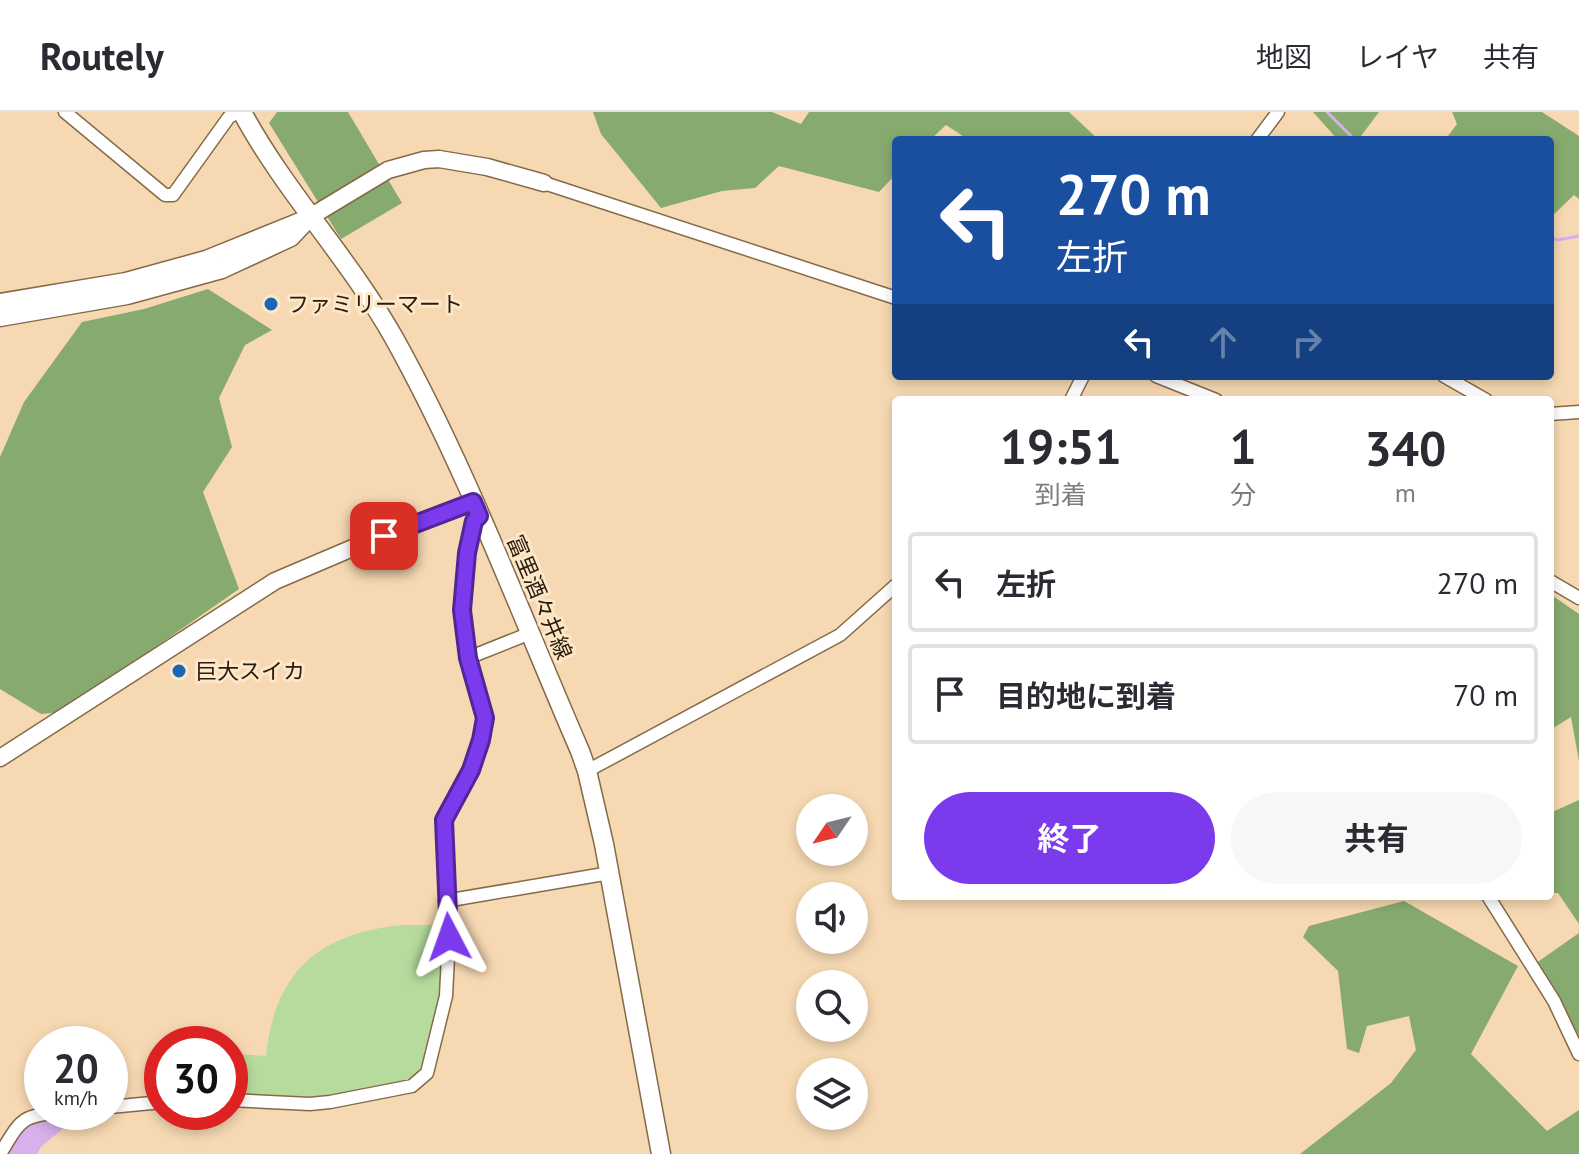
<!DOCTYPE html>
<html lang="ja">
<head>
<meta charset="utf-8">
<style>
	:root { --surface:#fff; --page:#f7f7f7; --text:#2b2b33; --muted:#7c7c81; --line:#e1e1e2; --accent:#7c3aed }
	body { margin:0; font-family:"PT Sans","Noto Sans JP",sans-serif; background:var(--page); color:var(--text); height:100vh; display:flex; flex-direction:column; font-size:30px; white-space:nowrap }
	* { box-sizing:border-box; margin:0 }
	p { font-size:26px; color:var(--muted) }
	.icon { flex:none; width:44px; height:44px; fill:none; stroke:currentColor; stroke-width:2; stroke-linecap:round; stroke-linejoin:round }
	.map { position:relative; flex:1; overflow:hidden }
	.sheet { position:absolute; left:892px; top:284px; width:662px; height:504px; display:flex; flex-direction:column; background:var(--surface); border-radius:8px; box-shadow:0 4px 12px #0003 }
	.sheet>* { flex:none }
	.hud { position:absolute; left:892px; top:24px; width:662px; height:244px; border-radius:8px; box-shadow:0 4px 12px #0003; background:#1a4fa0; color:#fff; overflow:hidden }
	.needle { width:52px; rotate:235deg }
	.tools { position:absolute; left:796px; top:682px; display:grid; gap:16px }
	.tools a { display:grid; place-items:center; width:72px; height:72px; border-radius:50%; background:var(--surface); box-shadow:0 4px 12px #0003; font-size:40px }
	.speed { position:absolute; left:24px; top:914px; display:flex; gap:16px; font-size:40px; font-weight:700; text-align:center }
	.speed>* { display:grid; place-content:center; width:104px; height:104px; border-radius:50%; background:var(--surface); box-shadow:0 4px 12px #0003; line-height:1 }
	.speed small { font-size:20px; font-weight:400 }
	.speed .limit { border:12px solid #d22; background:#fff; color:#111 }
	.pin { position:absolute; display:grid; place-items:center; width:68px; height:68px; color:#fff; margin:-34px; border-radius:16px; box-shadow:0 4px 12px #0006 }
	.me { position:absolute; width:88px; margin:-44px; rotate:356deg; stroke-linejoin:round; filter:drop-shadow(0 0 6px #0008) }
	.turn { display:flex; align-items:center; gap:28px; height:168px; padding:0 32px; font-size:36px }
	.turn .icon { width:104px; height:104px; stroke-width:2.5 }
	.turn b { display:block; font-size:56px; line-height:68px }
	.lanes { display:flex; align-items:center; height:76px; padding:0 32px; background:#0003; justify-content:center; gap:40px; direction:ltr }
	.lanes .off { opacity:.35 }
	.eta { display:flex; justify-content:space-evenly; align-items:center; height:136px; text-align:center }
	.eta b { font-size:48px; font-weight:700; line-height:56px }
	.action { display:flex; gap:16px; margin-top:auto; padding:16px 32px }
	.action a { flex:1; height:92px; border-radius:48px; background:var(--accent); color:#fff; font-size:32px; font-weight:700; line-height:92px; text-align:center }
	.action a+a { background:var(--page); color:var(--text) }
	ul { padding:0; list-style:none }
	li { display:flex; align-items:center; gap:24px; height:100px; margin:0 16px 12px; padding:0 16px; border:4px solid var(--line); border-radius:8px }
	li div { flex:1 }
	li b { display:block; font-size:30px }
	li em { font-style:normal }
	header { display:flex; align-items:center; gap:48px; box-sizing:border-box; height:112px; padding:0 40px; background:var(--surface); border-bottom:2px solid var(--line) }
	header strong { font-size:38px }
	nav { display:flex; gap:44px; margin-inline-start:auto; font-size:28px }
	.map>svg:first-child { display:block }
	.green { fill:#b6db9d }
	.forest { fill:#87ab6f }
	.water { fill:#d7b0ec }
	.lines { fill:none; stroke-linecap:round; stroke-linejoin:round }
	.stream { stroke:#d7b0ec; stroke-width:3 }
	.street-casing { stroke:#846a47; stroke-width:15 }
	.secondary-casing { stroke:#846a47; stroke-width:19 }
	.primary-casing { stroke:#846a47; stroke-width:21 }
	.street { stroke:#fff; stroke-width:12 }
	.secondary { stroke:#fff; stroke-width:16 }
	.primary { stroke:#fff; stroke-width:18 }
	.route-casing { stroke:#51269a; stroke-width:20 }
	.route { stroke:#7c3aed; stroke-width:14 }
	.poi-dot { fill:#1966b5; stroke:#fee6c8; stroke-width:3 }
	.labels { text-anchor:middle; stroke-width:6; stroke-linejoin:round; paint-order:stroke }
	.poi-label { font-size:22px; fill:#271c0d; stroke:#fee6c8; text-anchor:start }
	.street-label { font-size:22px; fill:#271c0d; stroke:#fee6c8 }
</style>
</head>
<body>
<header>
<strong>Routely</strong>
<nav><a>地図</a><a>レイヤ</a><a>共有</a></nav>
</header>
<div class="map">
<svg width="1579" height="1042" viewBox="0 0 1579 1042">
	<rect width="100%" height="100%" fill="#f6d8b2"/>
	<path class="green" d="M 403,813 L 442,813 L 442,882 L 423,957 L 412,971 L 330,987 L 235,984 L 238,942 L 266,944 C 275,859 319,821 403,813 Z"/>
	<path class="forest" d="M 277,0 L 348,0 L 402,91 L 341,127 L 269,11 Z
		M 593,0 L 772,0 L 801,12 L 809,0 L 1069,0 L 1099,28 L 969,28 L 946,13 L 930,28 L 896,28 L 896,62 L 879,80 L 779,54 L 755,76 L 722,79 L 661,96 L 601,22 Z
		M 1313,0 L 1379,0 L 1358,28 L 1338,28 Z
		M 1452,0 L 1542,0 L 1579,24 L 1579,87 L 1574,83 L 1550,106 L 1550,28 L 1445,28 L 1457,12 Z
		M 208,177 L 272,218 L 245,233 L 219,286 L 232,335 L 203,380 L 239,477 L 62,600 L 41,602 L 0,577 L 0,345 L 24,290 L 82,210 L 144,197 Z
		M 1550,482 L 1579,502 L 1579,649 L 1571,605 L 1550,618 Z
		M 1579,688 L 1579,812 L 1558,781 L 1550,781 L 1550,701 Z
		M 1404,789 L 1518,854 L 1471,942 L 1547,1019 L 1579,998 L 1579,1042 L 1300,1042 L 1391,971 L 1416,938 L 1409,904 L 1367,914 L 1359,941 L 1347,937 L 1338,859 L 1303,825 L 1309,814 Z
		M 1579,821 L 1579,940 L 1532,854 Z"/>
	<path class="water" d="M 67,1005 L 71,1010 L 41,1035 L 37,1042 L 6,1042 C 23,1011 34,1009 67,1005 Z"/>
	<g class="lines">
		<path class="stream" d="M 1327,0 L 1355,28
			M 1550,126 L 1558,128 L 1579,124"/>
		<defs>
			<path id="street" d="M 65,0 L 165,83 L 173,83 L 229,5 L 238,0
				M 1257,28 L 1278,0
				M 544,71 L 896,186
				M 1156,264 L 1216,288
				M 1444,264 L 1486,288
				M 1071,288 L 1083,264
				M 1550,302 L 1579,300
				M 1550,469 L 1579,486
				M 468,546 L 528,522
				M 587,659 L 840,523 L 896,473
				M 1488,784 L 1554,889 L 1579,942
				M 445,789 L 610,761
				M 230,988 L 310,992 L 330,990 L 412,974 L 427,961 L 446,884 L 449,825 L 444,708 L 471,658 L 481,628 L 485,606 L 468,546 L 462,498 L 463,470 L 467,441 L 474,409 L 479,404
				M 110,995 L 162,990
				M 0,1042 C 21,1008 20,1004 60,1000"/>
			<path id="secondary" d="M 0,190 L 126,169 L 206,147 L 310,105 L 388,58 L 424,48 L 439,47 L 487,55 L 544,71
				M 0,206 L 127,184 L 222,158 L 291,126 L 309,107
				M 0,646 L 275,469 L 355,435 L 473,390"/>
			<path id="primary" d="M 242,0 C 285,80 349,146 394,226 C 467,357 520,501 580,639 L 587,659 L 604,732 L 661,1042"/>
		</defs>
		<use href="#street" class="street-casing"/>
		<use href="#secondary" class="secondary-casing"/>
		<use href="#primary" class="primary-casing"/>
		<use href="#street" class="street"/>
		<use href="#secondary" class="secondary"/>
		<use href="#primary" class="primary"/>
	</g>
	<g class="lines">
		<defs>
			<path id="route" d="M 384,424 L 473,390 L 479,404 L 474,409 L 467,441 L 462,498 L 468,546 L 485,606 L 481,628 L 471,658 L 444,708 L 449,825"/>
		</defs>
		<use href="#route" class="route-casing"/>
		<use href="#route" class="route"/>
	</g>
	<g class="poi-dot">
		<circle cx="271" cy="192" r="8"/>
		<circle cx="179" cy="559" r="8"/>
	</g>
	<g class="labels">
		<g class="poi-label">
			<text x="287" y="200">ファミリーマート</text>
			<text x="195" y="567">巨大スイカ</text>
		</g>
		<g class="street-label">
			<text transform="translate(540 485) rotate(67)" y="8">富里酒々井線</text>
		</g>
	</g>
</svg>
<div class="tools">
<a><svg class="needle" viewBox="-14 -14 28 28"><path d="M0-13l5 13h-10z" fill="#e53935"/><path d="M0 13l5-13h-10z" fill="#7c7c81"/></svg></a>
<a><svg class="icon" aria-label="sound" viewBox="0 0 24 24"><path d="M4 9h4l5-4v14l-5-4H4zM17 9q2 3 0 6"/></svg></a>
<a><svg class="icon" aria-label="search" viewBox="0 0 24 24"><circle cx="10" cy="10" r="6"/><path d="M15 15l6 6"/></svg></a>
<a><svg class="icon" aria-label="layers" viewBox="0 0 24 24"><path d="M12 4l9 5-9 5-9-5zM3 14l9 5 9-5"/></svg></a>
</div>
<div class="speed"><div>20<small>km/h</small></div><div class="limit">30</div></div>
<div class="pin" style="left:384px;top:424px;background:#d93025"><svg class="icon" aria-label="arrive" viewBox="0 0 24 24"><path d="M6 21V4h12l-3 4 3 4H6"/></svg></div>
<svg class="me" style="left:449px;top:825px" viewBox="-20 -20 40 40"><path d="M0-17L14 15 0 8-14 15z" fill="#7c3aed" stroke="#fff" stroke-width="4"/></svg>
<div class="hud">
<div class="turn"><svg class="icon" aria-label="left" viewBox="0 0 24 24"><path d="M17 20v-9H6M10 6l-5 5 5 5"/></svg><div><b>270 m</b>左折</div></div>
<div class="lanes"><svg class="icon" aria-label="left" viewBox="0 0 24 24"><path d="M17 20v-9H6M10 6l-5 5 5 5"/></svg><svg class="icon off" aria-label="ahead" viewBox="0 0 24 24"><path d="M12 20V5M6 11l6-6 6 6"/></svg><svg class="icon off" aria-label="right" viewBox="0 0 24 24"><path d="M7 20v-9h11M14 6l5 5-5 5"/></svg></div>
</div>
<section class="sheet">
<div class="eta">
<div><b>19:51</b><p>到着</p></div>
<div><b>1</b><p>分</p></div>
<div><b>340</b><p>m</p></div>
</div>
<ul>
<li><svg class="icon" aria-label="left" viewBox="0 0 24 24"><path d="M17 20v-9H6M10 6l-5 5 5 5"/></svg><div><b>左折</b></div><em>270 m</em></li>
<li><svg class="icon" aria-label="arrive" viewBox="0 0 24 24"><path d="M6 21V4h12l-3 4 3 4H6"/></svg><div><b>目的地に到着</b></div><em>70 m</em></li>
</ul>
<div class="action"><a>終了</a><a>共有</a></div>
</section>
</div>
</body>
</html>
